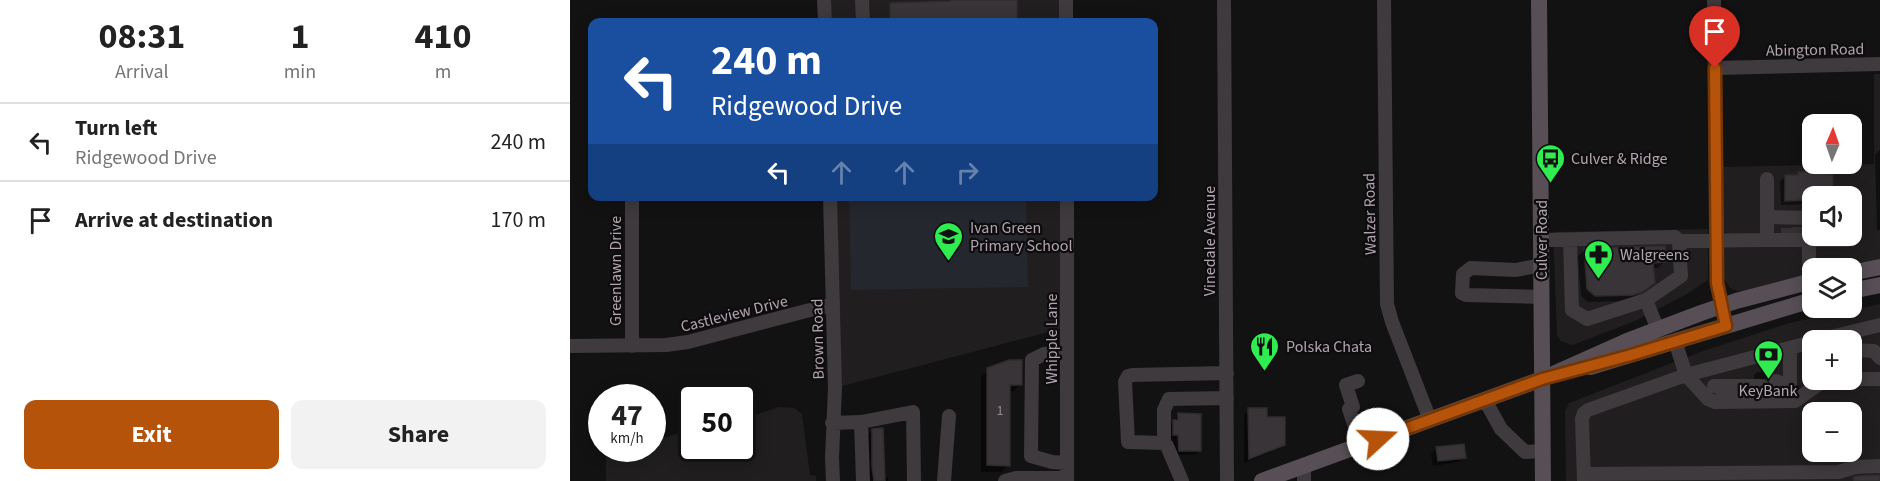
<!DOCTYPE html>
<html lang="en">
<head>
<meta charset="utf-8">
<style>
	:root { --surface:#fff; --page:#f2f2f2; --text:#222; --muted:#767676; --line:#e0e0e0; --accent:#b45309 }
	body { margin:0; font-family:"Source Sans 3",sans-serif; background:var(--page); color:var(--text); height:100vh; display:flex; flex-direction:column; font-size:22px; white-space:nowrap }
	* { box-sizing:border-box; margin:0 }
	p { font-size:20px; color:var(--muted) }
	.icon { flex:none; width:33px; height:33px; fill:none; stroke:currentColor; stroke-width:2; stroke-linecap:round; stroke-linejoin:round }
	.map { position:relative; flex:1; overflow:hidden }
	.drawer { display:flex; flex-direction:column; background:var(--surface); width:570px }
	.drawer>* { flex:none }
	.banner { position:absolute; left:18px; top:18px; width:570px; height:183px; border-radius:12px; box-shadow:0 3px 15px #0003; background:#1a4fa0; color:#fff; overflow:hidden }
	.needle { width:39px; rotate:2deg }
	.controls { position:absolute; left:1232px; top:114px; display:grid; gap:12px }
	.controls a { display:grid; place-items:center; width:60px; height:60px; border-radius:12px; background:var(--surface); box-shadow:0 3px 15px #0003; font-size:30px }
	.speed { position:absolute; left:18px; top:384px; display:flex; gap:12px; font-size:30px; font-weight:700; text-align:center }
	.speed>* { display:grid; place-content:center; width:78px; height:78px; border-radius:50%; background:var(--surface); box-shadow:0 3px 15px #0003; line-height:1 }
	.speed small { font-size:15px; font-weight:400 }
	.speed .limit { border:3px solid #111; border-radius:9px; background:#fff; color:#111 }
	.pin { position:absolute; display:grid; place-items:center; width:51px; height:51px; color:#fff; margin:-62px -26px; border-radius:50% 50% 50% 0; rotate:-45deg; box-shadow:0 0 6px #0007 }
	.pin .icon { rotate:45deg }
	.me { position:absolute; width:66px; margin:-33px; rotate:70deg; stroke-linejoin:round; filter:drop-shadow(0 0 4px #0008) }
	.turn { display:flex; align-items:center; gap:21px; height:126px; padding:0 24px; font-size:27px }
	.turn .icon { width:78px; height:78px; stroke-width:2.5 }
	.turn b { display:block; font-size:42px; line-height:51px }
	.lanes { display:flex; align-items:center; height:57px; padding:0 24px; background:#0003; justify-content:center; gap:30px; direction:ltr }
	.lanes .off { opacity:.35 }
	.eta { display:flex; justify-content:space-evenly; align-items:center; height:102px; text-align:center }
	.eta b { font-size:36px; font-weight:700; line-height:42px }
	.button { display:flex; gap:12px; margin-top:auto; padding:12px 24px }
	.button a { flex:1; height:69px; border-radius:12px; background:var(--accent); color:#fff; font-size:24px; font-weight:700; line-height:69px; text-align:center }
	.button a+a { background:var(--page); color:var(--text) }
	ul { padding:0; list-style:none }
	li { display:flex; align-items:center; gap:18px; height:78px; padding:0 24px; border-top:2px solid var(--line) }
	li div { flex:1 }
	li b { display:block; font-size:22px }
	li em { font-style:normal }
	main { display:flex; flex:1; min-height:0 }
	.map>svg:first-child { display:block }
	.built { fill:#201e1f; fill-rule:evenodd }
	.green { fill:#24272d }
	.shadow { fill:#0007 }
	.building { fill:#383437; stroke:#2f2c2e; stroke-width:1.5 }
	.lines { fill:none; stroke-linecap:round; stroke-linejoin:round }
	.minor-tunnel { stroke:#332f32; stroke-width:14; stroke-dasharray:14 7; stroke-linecap:butt }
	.minor { stroke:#3f3a3d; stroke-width:14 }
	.major { stroke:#574f55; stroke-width:16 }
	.route-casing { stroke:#753606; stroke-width:15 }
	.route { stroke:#b45309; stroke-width:10 }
	.labels { text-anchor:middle; stroke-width:4.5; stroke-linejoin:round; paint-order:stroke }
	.number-label { font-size:14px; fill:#958892 }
	.street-label { font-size:16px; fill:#b4a4b0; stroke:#0e0d0e }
	.poi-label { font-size:16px; fill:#b4a4b0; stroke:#0e0d0e; text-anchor:start }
</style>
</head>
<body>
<main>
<section class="drawer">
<div class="eta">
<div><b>08:31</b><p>Arrival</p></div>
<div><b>1</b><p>min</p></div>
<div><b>410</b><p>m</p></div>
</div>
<ul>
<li><svg class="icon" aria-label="left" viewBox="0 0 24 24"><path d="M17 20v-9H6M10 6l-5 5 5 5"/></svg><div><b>Turn left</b><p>Ridgewood Drive</p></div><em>240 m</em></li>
<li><svg class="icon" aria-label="arrive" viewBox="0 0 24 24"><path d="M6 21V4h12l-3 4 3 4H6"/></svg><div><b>Arrive at destination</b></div><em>170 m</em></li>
</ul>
<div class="button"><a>Exit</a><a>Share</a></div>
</section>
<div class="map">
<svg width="1310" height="481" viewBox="0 0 1310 481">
	<rect width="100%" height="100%" fill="#131213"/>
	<path class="built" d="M 253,0 L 496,0 L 496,22 L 253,22 Z
		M 1304,74 L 1310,74 L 1310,261 L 1267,268 L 1242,268 L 1242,274 L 1176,291 L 1167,291 L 1160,288 L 1153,277 L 1150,167 L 1304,164 ZM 1242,196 L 1281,196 L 1281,236 L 1242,236 Z
		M 259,197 L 497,197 L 497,327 L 265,388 Z
		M 1138,229 L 1138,280 L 1117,294 L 1065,321 L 1003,345 L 991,341 L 987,335 L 983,232 Z
		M 1310,304 L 1310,481 L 996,481 L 995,412 L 999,403 L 1130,352 L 1219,323 ZM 1242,340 L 1281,340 L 1281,380 L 1242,380 ZM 1242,412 L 1281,412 L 1281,452 L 1242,452 Z
		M 209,407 L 224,408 L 232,414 L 240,475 L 246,476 L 246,481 L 36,481 L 36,456 L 60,449 L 82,448 L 83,441 L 119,430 L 121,435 L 122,448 L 172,448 L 173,419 Z"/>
	<path class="green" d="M 279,197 L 456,197 L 458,287 L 281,290 Z"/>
	<path class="shadow" d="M 375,0 L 445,0 L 446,22 L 404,22 L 403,20 L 312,22 L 313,20 L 320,20 L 320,5 L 375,3 Z
		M 1310,150 L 1310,230 L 1307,230 L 1305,155 Z
		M 1228,173 L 1261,175 L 1262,196 L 1242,196 L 1242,204 L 1211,205 L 1210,181 L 1215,177 L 1225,176 Z
		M 1242,228 L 1242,230 L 1231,231 L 1214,231 L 1215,229 Z
		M 1015,250 L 1095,261 L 1088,268 L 1082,268 L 1083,282 L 1064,298 L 1055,301 L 1018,302 L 1011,296 L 1008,256 Z
		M 418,370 L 450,384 L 444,391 L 438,391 L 438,465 L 432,472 L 411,472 L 411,377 Z
		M 1187,372 L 1202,372 L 1193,381 L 1184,380 L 1184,375 Z
		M 679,410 L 696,419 L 714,444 L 709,449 L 674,463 L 674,415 Z
		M 608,415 L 630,450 L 625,455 L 604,455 L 603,439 L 599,439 L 599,427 Z
		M 303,430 L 314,477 L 318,477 L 318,481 L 296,481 L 296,437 Z
		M 866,449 L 894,457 L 889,462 L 863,466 L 861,454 Z"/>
	<path class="building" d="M 379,0 L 447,0 L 447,22 L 404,22 L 404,20 L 320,22 L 320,3 L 380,1 Z
		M 1258,171 L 1258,174 L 1263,174 L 1263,196 L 1242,196 L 1242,200 L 1215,201 L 1215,175 L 1228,175 L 1228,172 Z
		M 1095,246 L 1096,262 L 1083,263 L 1085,283 L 1072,292 L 1063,295 L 1025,296 L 1017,289 L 1014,248 Z
		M 439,360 L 452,360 L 452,385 L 440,385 L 440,466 L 417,465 L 417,368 Z
		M 678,408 L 697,408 L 697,417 L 715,417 L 715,445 L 679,459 Z
		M 608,413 L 631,414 L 631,451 L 609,451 L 608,435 L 603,435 L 603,420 L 608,420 Z
		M 313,428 L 315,481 L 304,481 L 302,466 L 302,429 Z
		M 894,444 L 896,458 L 868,461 L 866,447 Z
		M 1310,475 L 1310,481 L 1284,481 L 1283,477 L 1287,476 Z"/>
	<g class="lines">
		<path class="minor-tunnel" d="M 1229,227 L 1229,238
			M 1218,237 L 1218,228"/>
		<path class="minor" d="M 254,0 L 255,22
			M 292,0 L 293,22
			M 496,0 L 496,22
			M 654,0 L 657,481
			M 814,0 L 817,304 L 822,322 L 860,420
			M 1144,0 L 1147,283 L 1156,326
			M 1145,68 L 1310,64
			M 1276,193 L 1276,196
			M 62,196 L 62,346
			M 260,196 L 265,388 L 262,458 L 263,481
			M 497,196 L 497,481
			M 1197,217 L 1242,218
			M 1239,238 L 1239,267 L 1242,280
			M 971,240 L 1105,237 L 1109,241 L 1197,240 L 1197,179
			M 1000,240 L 1002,310 L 1017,319 L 1076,300 L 1111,276 L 1109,241
			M 1197,240 L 1277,240 L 1277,236
			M 971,265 L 946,270 L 901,268 L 893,274 L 892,293 L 896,295 L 972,297
			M 1076,300 L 1088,330
			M 1248,340 L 1310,325
			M 1105,341 L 1116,375 L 1138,399 L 1145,402 L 1225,401 L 1253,381 L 1263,380
			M 0,346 L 96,345 L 118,342 L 263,304
			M 1281,350 L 1304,351 L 1310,358
			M 1281,379 L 1310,379
			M 788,381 L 776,385 L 783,407 L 779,409 L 791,445
			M 1206,381 L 1220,387
			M 1144,386 L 1192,386
			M 1148,386 L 1160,399 L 1168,399
			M 1196,399 L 1202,399 L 1220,387 L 1220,348
			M 915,400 L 931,429 L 955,452 L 973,451
			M 291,422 L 293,481
			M 262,423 L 291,422 L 343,412 L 344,481
			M 594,443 L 594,410 L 599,399 L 657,398
			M 497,463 L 482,462 L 461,456 L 462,360 L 474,354 L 497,352
			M 734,466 L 734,481
			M 1014,474 L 1269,472 L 1285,467 L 1310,466
			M 374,481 L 379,416
			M 435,481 L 446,478 L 497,478
			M 612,481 L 597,446 L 594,443 L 558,442 L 555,382 L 558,376 L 562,375 L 657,373
			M 1014,481 L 1012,419 L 1014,413 L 1018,410 L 1116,375 L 1242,342"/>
		<path class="major" d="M 969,0 L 973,481
			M 1281,273 L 1310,267
			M 1281,291 L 1310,285
			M 1020,367 L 1242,300
			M 692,481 L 972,379 L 1057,341 L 1131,313 L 1166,301 L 1242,281"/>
	</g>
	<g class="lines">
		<defs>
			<path id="route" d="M 808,439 L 972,379 L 1061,355 L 1156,326 L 1147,283 L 1145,68"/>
		</defs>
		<use href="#route" class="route-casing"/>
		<use href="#route" class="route"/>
	</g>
	<defs>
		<symbol id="bus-pin" viewBox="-11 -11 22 30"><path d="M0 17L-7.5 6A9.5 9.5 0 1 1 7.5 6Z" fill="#31ec50" stroke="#0e0d0e"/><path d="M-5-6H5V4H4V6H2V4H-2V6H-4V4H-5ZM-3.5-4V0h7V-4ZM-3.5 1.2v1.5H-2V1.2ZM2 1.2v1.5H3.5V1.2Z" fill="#111"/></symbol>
		<symbol id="school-pin" viewBox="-11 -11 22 30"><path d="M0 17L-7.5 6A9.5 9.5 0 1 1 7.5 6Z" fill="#31ec50" stroke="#0e0d0e"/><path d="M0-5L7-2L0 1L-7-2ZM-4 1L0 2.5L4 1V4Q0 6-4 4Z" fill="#111"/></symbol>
		<symbol id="pharmacy-pin" viewBox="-11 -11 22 30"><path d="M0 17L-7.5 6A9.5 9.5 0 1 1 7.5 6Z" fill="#31ec50" stroke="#0e0d0e"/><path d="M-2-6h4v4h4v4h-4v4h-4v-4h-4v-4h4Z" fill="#111"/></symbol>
		<symbol id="restaurant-pin" viewBox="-11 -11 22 30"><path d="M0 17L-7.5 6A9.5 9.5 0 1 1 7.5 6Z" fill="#31ec50" stroke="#0e0d0e"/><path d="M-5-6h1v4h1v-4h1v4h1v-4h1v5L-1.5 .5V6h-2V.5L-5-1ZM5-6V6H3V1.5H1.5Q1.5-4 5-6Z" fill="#111"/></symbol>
		<symbol id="bank-pin" viewBox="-11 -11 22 30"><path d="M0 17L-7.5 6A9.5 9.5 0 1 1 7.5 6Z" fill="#31ec50" stroke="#0e0d0e"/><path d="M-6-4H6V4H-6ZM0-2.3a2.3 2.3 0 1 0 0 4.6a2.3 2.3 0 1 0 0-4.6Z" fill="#111"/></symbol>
	</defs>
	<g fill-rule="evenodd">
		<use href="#bus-pin" x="964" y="142" width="33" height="45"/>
		<use href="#school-pin" x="362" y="220" width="33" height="45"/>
		<use href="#pharmacy-pin" x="1012" y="238" width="33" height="45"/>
		<use href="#restaurant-pin" x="678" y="330" width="33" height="45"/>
		<use href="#bank-pin" x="1182" y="338" width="33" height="45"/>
	</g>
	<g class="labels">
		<g class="number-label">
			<text x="430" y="415">1</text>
		</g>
		<g class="street-label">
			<text transform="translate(1245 49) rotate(-1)" y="6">Abington Road</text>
			<text transform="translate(799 214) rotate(-91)" y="6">Walzer Road</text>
			<text transform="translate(971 240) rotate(-90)" y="6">Culver Road</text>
			<text transform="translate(639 241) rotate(-90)" y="6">Vinedale Avenue</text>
			<text transform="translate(45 271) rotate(-90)" y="6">Greenlawn Drive</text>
			<text transform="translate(164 313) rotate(-14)" y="6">Castleview Drive</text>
			<text transform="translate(247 339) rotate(-91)" y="6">Brown Road</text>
			<text transform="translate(481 339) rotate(-90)" y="6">Whipple Lane</text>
		</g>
		<g class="poi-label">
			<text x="1001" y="164">Culver &amp; Ridge</text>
			<text x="400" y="233">Ivan Green<tspan x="400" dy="18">Primary School</tspan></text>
			<text x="1050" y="260">Walgreens</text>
			<text x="716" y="352">Polska Chata</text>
			<text x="1198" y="396" text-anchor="middle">KeyBank</text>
		</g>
	</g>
</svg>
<div class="controls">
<a><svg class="needle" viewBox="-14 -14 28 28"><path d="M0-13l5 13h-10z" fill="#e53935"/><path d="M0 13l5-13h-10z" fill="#767676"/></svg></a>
<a><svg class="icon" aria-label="sound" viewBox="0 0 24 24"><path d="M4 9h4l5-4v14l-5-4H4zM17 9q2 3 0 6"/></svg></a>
<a><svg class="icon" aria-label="layers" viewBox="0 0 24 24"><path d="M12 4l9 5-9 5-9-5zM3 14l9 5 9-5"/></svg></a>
<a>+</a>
<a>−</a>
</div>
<div class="speed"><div>47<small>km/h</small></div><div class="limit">50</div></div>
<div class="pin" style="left:1145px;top:68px;background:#d93025"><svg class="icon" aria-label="arrive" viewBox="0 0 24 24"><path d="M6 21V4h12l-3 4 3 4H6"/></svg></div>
<svg class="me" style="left:808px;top:439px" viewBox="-20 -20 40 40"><circle r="19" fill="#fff"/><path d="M0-13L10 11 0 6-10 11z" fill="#b45309"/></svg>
<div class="banner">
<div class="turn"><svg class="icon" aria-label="left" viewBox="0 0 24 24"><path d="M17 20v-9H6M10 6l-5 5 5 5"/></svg><div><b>240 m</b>Ridgewood Drive</div></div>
<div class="lanes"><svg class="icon" aria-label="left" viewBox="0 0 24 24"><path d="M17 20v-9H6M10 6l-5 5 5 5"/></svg><svg class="icon off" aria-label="ahead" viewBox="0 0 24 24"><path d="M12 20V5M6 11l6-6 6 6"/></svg><svg class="icon off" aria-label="ahead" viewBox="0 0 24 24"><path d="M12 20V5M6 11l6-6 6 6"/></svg><svg class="icon off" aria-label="right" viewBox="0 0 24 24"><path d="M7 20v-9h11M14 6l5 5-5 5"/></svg></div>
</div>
</div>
</main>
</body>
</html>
